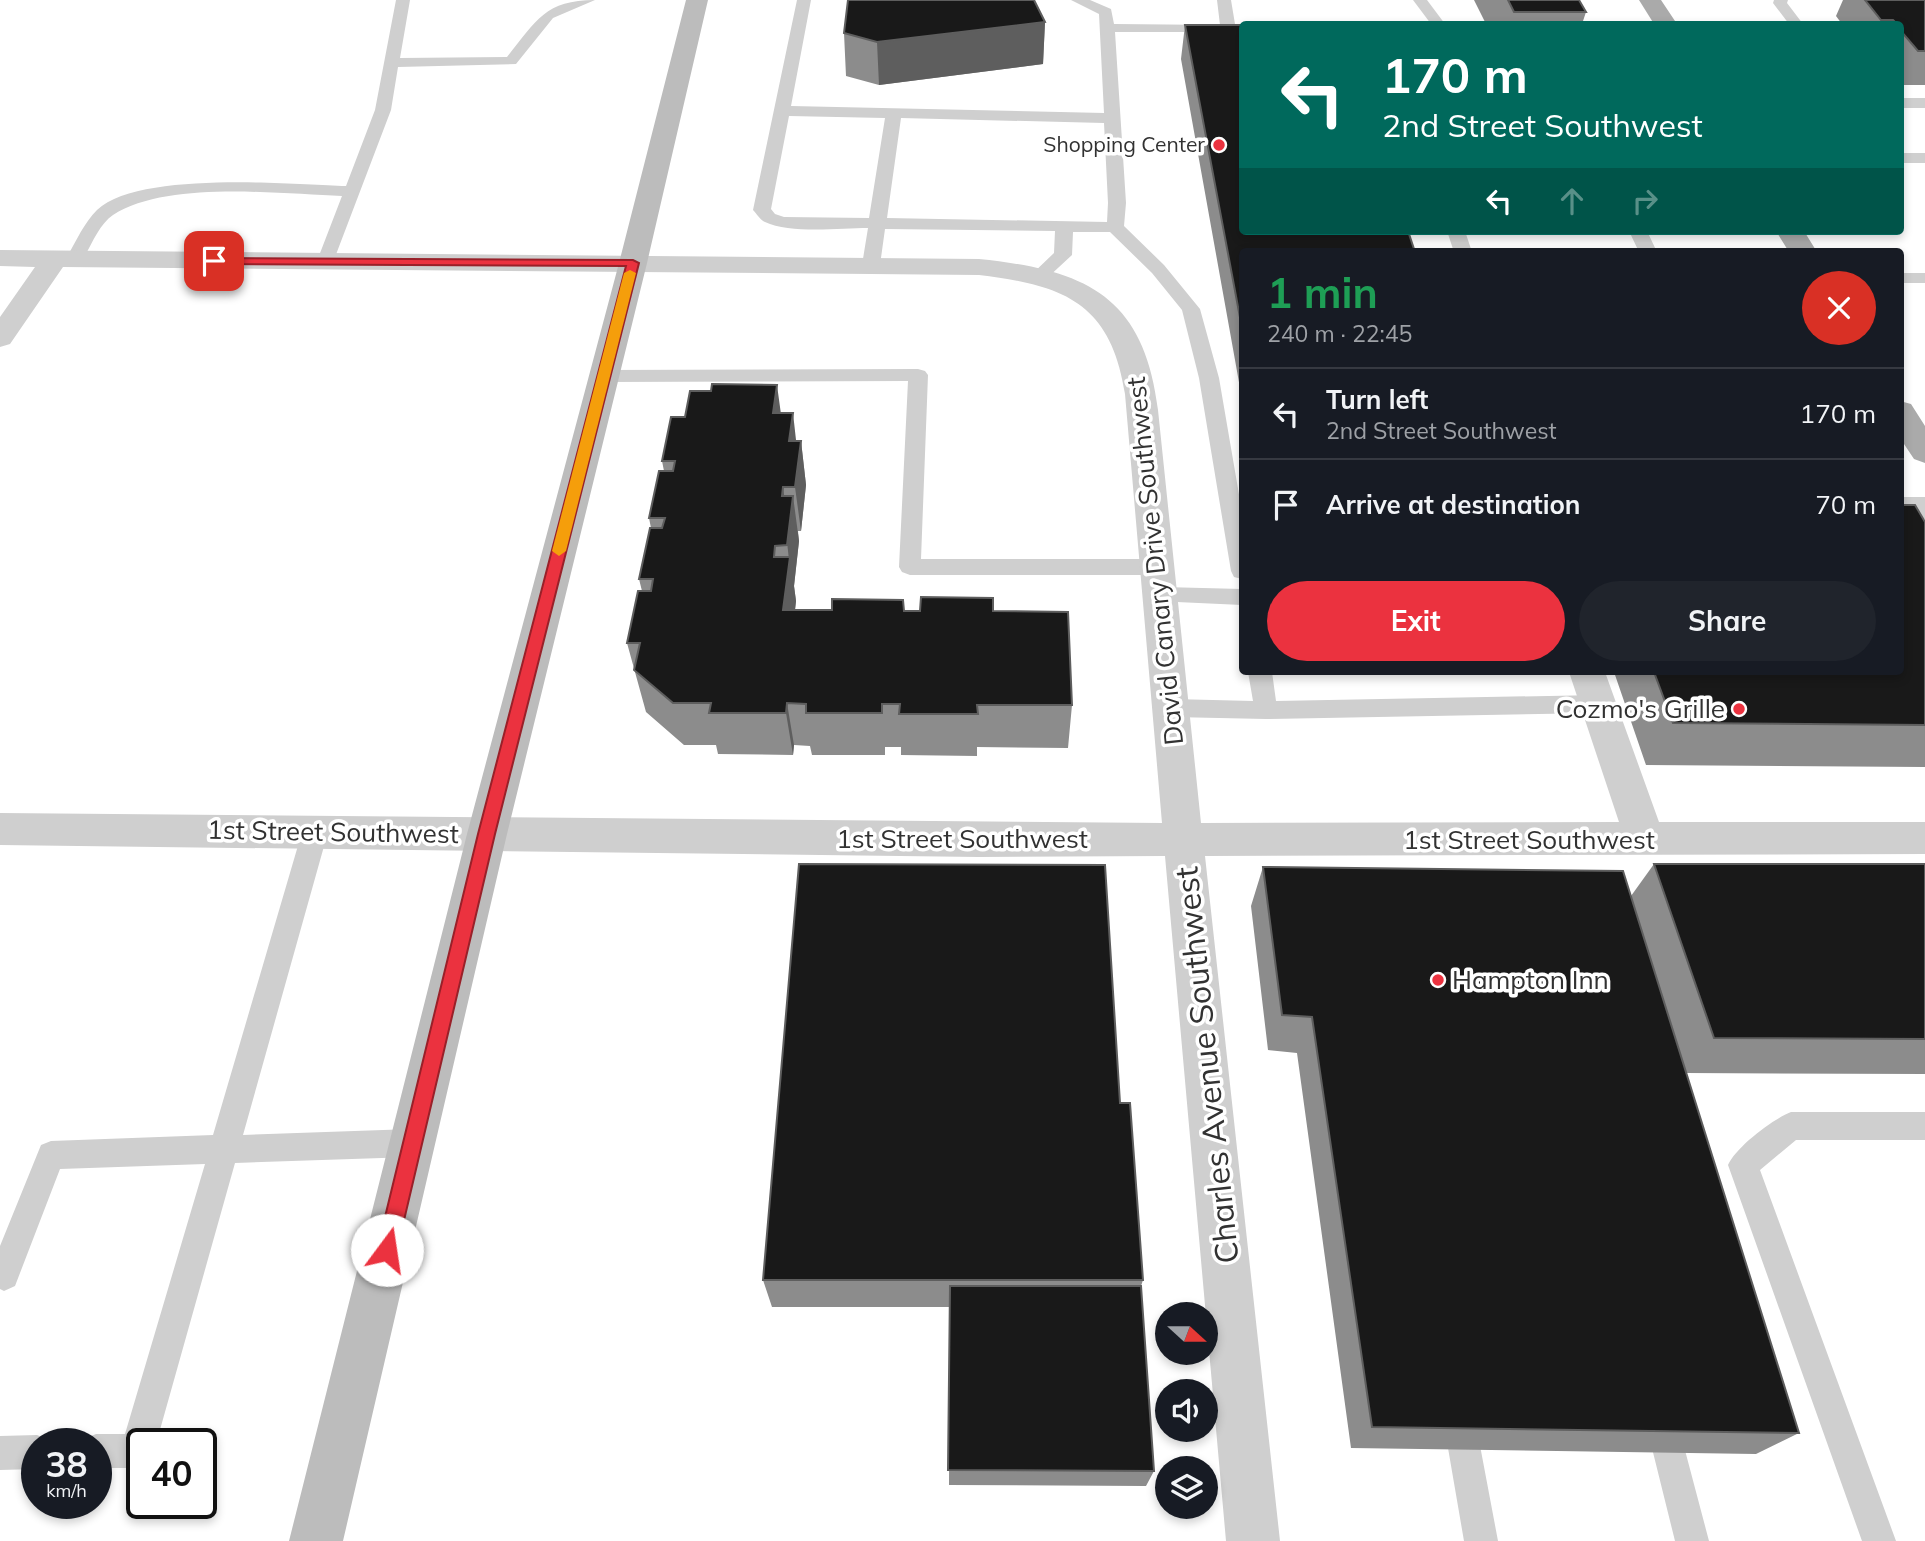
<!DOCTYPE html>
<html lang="en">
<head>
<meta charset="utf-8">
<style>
	:root { --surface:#171b24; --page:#20242c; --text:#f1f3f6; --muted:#9ea1a6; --line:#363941; --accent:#eb323f }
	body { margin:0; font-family:Mulish,sans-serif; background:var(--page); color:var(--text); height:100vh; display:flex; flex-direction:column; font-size:26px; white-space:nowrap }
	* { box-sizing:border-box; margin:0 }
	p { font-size:23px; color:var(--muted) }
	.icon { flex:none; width:38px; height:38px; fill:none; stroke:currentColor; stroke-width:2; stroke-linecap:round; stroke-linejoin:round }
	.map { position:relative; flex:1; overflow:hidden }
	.side { position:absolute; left:1239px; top:248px; width:665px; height:427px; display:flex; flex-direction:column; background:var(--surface); border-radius:7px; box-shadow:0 4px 10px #0003 }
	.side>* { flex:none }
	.top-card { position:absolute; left:1239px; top:21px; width:665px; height:214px; border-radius:7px; box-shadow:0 4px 10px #0003; background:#00695c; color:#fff; overflow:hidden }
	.needle { width:46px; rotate:111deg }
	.tools { position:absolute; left:1155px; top:1302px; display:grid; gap:14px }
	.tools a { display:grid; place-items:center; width:63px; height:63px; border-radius:50%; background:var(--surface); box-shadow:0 4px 10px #0003; font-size:35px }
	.speed { position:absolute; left:21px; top:1428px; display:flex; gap:14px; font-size:35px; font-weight:700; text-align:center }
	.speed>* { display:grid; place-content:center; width:91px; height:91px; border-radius:50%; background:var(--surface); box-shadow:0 4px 10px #0003; line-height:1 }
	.speed small { font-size:18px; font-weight:400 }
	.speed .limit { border:4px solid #111; border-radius:10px; background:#fff; color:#111 }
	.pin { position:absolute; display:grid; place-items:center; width:60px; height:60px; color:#fff; margin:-30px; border-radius:14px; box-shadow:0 4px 10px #0006 }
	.me { position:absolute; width:77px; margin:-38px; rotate:14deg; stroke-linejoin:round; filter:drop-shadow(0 0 5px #0008) }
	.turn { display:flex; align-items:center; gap:24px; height:147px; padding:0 28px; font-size:32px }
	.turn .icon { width:91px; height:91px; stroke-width:2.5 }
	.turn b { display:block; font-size:49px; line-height:60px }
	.lanes { display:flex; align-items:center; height:66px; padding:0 28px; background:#0003; justify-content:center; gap:35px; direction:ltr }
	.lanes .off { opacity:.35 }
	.round { display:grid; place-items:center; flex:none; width:74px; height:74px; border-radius:37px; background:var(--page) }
	.summary { display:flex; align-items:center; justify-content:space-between; height:119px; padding:0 28px }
	h1 { font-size:42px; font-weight:700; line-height:52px; color:#1e9e55 }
	.cta { display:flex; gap:14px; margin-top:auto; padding:14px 28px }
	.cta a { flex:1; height:80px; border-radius:42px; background:var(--accent); color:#fff; font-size:28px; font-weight:700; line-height:80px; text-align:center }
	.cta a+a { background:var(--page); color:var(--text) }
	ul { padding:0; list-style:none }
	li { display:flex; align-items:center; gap:21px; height:91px; padding:0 28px; border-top:2px solid var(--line) }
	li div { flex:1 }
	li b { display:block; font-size:26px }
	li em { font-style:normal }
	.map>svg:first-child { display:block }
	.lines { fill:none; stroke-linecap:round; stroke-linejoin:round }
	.lane { fill:#cfcfcf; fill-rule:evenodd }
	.street { fill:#cfcfcf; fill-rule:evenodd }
	.secondary { fill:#bcbcbc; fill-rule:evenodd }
	.primary { fill:#aaa; fill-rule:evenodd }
	.wall { fill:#8c8c8c }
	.shaded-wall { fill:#5e5e5e }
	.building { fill:#191919; stroke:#5e5e5e; stroke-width:2 }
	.route { fill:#eb323f; stroke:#992029; stroke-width:2 }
	.slow { fill:#f59e0b }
	.poi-dot { fill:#eb323f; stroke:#fff; stroke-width:2.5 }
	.labels { text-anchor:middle; stroke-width:7; stroke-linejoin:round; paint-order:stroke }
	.far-poi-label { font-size:21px; fill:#323232; stroke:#fff; text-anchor:end }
	.street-label { font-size:26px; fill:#323232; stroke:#fff }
	.poi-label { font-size:26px; fill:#323232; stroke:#fff; text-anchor:end }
	.near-street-label { font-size:32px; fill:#323232; stroke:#fff }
</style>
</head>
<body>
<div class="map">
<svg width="1925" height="1541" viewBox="0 0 1925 1541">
	<rect width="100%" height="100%" fill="#fff"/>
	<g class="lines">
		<path class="lane" d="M 396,0 L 410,0 L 400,58 L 507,57 C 536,21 545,0 595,0 L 553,18 L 516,64 L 398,67 L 391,110 L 332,265 L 326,266 L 317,261 L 342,196 C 279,194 168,180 113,215 C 98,225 90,249 80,264 L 68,264 L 65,260 C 75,244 83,224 97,210 C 139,171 289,184 346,186 L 375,110 Z
			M 797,0 L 811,0 L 791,106 L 1104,113 L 1099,14 L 1071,0 L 1090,0 L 1111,9 L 1114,24 L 1220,25 L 1217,0 L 1231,0 L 1235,24 L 1246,24 L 1242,24 L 1242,32 L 1222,30 L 1216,32 L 1115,32 L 1126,203 L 1124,226 L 1164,265 L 1200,309 L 1219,378 L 1242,512 L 1242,579 L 1234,577 L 1231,571 L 1199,378 L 1182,310 L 1152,273 L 1110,232 L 1073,232 L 1072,255 L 1045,280 L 1039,281 L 1030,276 L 1054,253 L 1055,231 L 885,229 L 880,265 L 871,270 L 862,265 L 868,228 C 840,228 790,234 765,222 C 760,220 757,214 753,210 ZM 789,116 L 885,118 L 869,218 L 784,217 L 775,214 L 771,209 ZM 901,118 L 1104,123 L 1108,203 L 1107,222 L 887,218 Z
			M 1413,0 L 1427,0 L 1445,24 L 1431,24 Z
			M 1774,0 L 1788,0 L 1787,3 L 1803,24 L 1789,24 L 1773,3 Z
			M 1900,98 L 1925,98 L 1925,108 L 1900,108 Z
			M 1900,153 L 1925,153 L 1925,163 L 1900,163 Z
			M 1447,231 L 1465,231 L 1472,252 L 1454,252 Z
			M 1629,231 L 1647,231 L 1657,252 L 1639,252 Z
			M 1900,273 L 1925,273 L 1925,283 L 1900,283 Z
			M 918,369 L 925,371 L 928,375 L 921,559 L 1159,559 L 1167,562 L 1170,567 L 1167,572 L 1159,575 L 910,575 L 902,572 L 899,567 L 908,381 L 604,382 L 597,380 L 594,376 L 597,372 L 604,370 Z
			M 1163,587 L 1242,589 L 1242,605 L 1155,601 L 1152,595 L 1155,589 Z
			M 1248,672 L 1272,672 L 1276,701 L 1598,695 L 1606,698 L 1610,704 L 1606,710 L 1598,713 L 1266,719 L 1172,717 L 1164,714 L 1160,708 L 1164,702 L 1172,699 L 1253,701 Z
			M 315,822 L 324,825 L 328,832 L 243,1135 L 412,1129 L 422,1133 L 427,1143 L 422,1153 L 412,1157 L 235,1163 L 156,1444 L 142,1444 L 142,1466 L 137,1468 L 96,1468 L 96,1444 L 82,1444 L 84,1439 L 96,1434 L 125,1434 L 205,1164 L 60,1169 L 15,1286 L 4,1291 L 0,1289 L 0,1246 L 41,1145 L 51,1141 L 213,1135 L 302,832 L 306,825 Z
			M 1791,1112 L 1925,1112 L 1925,1140 L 1796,1140 L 1760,1170 L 1896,1541 L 1862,1541 L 1728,1165 C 1736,1147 1773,1119 1791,1112 Z
			M 1459,1403 L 1471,1407 L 1475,1419 L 1498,1541 L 1464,1541 L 1443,1419 L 1447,1407 Z
			M 1661,1404 L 1673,1408 L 1677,1420 L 1709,1541 L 1675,1541 L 1645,1420 L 1649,1408 Z
			M 37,1435 L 49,1440 L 50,1444 L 37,1444 L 37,1469 L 0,1470 L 0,1436 Z"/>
		<path class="street" d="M 0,250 L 979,259 C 1086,270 1144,296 1158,410 L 1201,823 L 1619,822 L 1569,672 L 1605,672 L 1659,822 L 1925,822 L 1925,854 L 1205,856 L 1280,1541 L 1226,1541 L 1165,856 L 979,857 L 0,845 L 0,813 L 1162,823 L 1125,394 C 1111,303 1064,285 979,275 L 63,267 L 10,344 L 0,347 L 0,317 L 35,267 L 0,266 Z
			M 1900,497 L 1925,497 L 1925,519 L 1900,519 Z"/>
		<path class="secondary" d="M 686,0 L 708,0 L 647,263 L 507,834 L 343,1541 L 289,1541 L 467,834 L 619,263 Z"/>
		<path class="primary" d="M 1639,0 L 1661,0 L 1677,24 L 1654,24 Z
			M 1776,231 L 1804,231 L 1817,252 L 1789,252 Z
			M 1900,401 L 1911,404 L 1925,426 L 1925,463 L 1914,459 L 1900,438 Z"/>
	</g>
	<path class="wall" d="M 1474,0 L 1579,0 L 1586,12 L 1582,24 L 1486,24 Z
		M 1843,0 L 1925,0 L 1925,85 L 1900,85 L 1900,24 L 1842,24 L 1836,16 Z
		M 1045,22 L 1043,64 L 879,85 L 846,76 L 844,33 Z
		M 1185,25 L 1242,252 L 1242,399 L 1181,59 Z
		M 711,391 L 780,413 L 796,441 L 801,441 L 806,485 L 801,531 L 798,531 L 799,541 L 794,586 L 796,601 L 795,610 L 993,611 L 1072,705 L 1068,748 L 977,747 L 977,756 L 901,755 L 901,747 L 885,747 L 885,755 L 812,755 L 810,746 L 794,745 L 793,755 L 718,754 L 716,745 L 684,745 L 646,712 L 627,643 L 642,591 L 639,579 L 651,528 L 649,518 L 664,471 L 662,461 L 685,417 Z
		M 1925,522 L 1925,767 L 1646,765 L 1614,672 L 1900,672 Z
		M 1654,864 L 1925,864 L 1925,1074 L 1686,1073 L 1799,1433 L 1756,1454 L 1351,1448 L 1297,1053 L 1268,1050 L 1251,906 L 1263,867 L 1631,896 Z
		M 1120,1103 L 1143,1280 L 1141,1286 L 1154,1471 L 1146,1486 L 949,1485 L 950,1307 L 772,1307 L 763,1280 Z"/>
	<path class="shaded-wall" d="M 1045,22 L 1043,64 L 879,85 L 877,42 Z
		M 777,385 L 783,429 L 773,413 Z
		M 793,413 L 798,458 L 789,441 Z
		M 801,441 L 806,485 L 801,531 L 795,487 Z
		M 783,487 L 789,531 L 793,496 L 799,541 L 794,586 L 796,601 L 790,653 L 783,610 L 789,560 L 782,496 Z
		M 787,703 L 794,745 L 793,755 L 786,713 Z"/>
	<path class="building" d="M 848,0 L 1034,0 L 1045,22 L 877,42 L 844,33 Z
		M 1508,0 L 1579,0 L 1586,12 L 1514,12 Z
		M 1865,0 L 1925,0 L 1925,51 L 1918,51 L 1900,30 L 1900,24 L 1897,24 L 1893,20 L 1881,20 Z
		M 1185,25 L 1242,25 L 1242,231 L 1408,231 L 1415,252 L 1242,252 L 1242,328 Z
		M 712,384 L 777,385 L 773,413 L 793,413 L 789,441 L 801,441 L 795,487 L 783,487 L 782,496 L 793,496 L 787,545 L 775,546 L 774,557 L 790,557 L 783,610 L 832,610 L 832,599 L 903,600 L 904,611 L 920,611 L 921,597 L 993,598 L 993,611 L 1068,612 L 1072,705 L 977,705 L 978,714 L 899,714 L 900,704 L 882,704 L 882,713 L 806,713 L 806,704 L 787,703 L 786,713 L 709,713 L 711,703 L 673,703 L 634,670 L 640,643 L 627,643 L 638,591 L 651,591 L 653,579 L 639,579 L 650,528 L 662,528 L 665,518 L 649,518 L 659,471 L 673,471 L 675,461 L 662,461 L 671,417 L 685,417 L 690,391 L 711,391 Z
		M 1900,505 L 1915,505 L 1925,522 L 1925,725 L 1673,723 L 1654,672 L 1900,672 Z
		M 799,864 L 1105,865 L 1120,1103 L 1130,1103 L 1143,1280 L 763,1280 Z
		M 1654,864 L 1925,864 L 1925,1039 L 1714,1038 Z
		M 1263,867 L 1623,871 L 1799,1433 L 1372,1427 L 1312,1017 L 1282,1015 Z
		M 950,1286 L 1141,1286 L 1154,1471 L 948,1470 Z"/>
	<path class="route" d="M 210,258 L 633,260 L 639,263 L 495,834 L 397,1250 L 394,1257 L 387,1259 L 380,1257 L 377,1250 L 478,834 L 626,266 L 214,264 L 208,261 Z"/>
	<path class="slow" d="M 630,270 L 636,273 L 566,551 L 559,556 L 552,551 L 624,273 Z"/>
	<g class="poi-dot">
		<circle cx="1219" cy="145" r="7"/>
		<circle cx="1739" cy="709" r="7"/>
		<circle cx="1438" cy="980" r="7"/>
	</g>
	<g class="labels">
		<g class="far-poi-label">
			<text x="1205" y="152">Shopping Center</text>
		</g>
		<g class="street-label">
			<text transform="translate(1155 561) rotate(-96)" y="9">David Canary Drive Southwest</text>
			<text transform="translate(333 832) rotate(1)" y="9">1st Street Southwest</text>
			<text x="962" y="848">1st Street Southwest</text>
			<text x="1529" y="849">1st Street Southwest</text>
		</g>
		<g class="poi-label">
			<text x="1725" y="718">Cozmo's Grille</text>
			<text x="1452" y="989" text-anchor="start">Hampton Inn</text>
		</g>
		<g class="near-street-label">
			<text transform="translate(1207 1065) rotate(-96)" y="11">Charles Avenue Southwest</text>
		</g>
	</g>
</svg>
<div class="tools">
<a><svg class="needle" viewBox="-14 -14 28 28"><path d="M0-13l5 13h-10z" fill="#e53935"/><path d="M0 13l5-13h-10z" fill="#9ea1a6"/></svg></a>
<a><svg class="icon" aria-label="sound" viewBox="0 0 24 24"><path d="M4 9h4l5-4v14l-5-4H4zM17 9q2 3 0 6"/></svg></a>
<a><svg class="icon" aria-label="layers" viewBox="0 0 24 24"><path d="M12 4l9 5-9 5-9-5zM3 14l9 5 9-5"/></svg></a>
</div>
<div class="speed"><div>38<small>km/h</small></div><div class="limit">40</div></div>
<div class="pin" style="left:214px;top:261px;background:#d93025"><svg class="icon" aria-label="arrive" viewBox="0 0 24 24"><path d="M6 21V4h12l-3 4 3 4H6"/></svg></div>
<svg class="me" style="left:387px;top:1250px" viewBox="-20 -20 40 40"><circle r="19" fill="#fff"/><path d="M0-13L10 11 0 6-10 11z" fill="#eb323f"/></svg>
<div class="top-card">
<div class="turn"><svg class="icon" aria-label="left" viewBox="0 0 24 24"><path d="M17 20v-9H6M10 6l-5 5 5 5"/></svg><div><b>170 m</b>2nd Street Southwest</div></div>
<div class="lanes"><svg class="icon" aria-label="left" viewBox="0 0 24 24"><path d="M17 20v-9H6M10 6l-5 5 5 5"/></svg><svg class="icon off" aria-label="ahead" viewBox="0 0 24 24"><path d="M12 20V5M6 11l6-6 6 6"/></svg><svg class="icon off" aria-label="right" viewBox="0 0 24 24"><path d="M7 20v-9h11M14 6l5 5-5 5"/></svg></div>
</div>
<section class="side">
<div class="summary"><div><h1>1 min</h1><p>240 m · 22:45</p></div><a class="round" style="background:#d93025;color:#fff"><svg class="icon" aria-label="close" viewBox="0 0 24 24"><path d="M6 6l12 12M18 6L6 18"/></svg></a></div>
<ul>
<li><svg class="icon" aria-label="left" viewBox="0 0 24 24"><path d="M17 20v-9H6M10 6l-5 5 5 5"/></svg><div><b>Turn left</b><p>2nd Street Southwest</p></div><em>170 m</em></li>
<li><svg class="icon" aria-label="arrive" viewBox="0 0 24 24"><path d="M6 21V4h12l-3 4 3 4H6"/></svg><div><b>Arrive at destination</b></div><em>70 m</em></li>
</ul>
<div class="cta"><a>Exit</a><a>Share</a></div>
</section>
</div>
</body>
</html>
